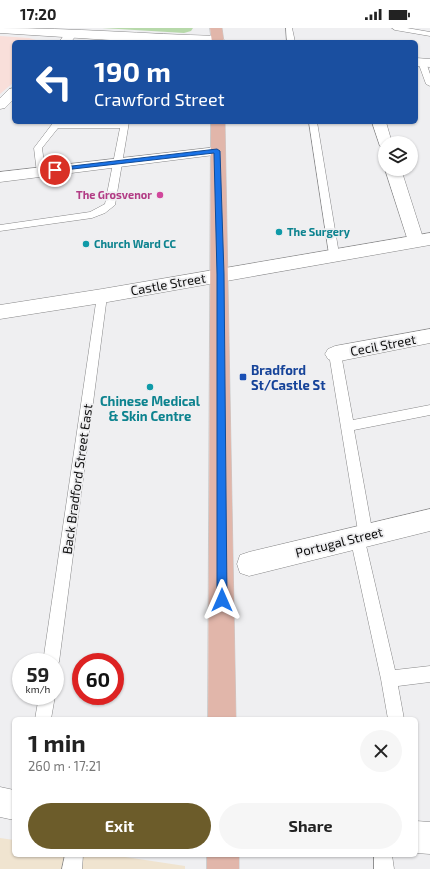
<!DOCTYPE html>
<html lang="en">
<head>
<meta charset="utf-8">
<style>
	:root { --surface:#fff; --page:#f6f6f6; --text:#222; --muted:#767676; --accent:#6c5c2a }
	body { margin:0; font-family:"Exo 2",sans-serif; background:var(--page); color:var(--text); height:100vh; display:flex; flex-direction:column; font-size:15px; white-space:nowrap }
	* { box-sizing:border-box; margin:0 }
	p { font-size:13px; color:var(--muted) }
	.icon { flex:none; width:22px; height:22px; fill:none; stroke:currentColor; stroke-width:2; stroke-linecap:round; stroke-linejoin:round }
	.map { position:relative; flex:1; overflow:hidden }
	.details { position:absolute; left:12px; top:689px; width:406px; height:140px; display:flex; flex-direction:column; background:var(--surface); border-radius:6px; box-shadow:0 1px 3px #0004 }
	.details>* { flex:none }
	.guide { position:absolute; left:12px; top:12px; width:406px; height:84px; border-radius:6px; box-shadow:0 1px 3px #0004; background:#1a4fa0; color:#fff; overflow:hidden }
	.buttons { position:absolute; left:378px; top:108px; display:grid; gap:8px }
	.buttons a { display:grid; place-items:center; width:40px; height:40px; border-radius:50%; background:var(--surface); box-shadow:0 1px 3px #0004; font-size:20px }
	.speed { position:absolute; left:12px; top:625px; display:flex; gap:8px; font-size:20px; font-weight:700; text-align:center }
	.speed>* { display:grid; place-content:center; width:52px; height:52px; border-radius:50%; background:var(--surface); box-shadow:0 1px 3px #0004; line-height:1 }
	.speed small { font-size:10px; font-weight:400 }
	.speed .limit { border:6px solid #d22; background:#fff; color:#111 }
	.pin { position:absolute; display:grid; place-items:center; width:34px; height:34px; color:#fff; margin:-17px; border:2px solid #fff; border-radius:50%; box-shadow:0 1px 4px #0007 }
	.me { position:absolute; width:44px; margin:-22px; rotate:0deg; stroke-linejoin:round; filter:drop-shadow(0 0 3px #0008) }
	.turn { display:flex; align-items:center; gap:14px; height:84px; padding:0 16px; font-size:18px }
	.turn .icon { width:52px; height:52px; stroke-width:2.5 }
	.turn b { display:block; font-size:28px; line-height:34px }
	.round { display:grid; place-items:center; flex:none; width:42px; height:42px; border-radius:21px; background:var(--page) }
	.overview { display:flex; align-items:center; justify-content:space-between; height:68px; padding:0 16px }
	h1 { font-size:24px; font-weight:700; line-height:30px }
	.button { display:flex; gap:8px; margin-top:auto; padding:8px 16px }
	.button a { flex:1; height:46px; border-radius:24px; background:var(--accent); color:#fff; font-size:16px; font-weight:700; line-height:46px; text-align:center }
	.button a+a { background:var(--page); color:var(--text) }
	.status { display:flex; justify-content:space-between; align-items:center; height:28px; padding:0 20px; background:var(--surface); direction:ltr }
	.status svg { height:11px; fill:currentColor }
	.map>svg:first-child { display:block }
	.commercial { fill:#f0e4d0 }
	.education { fill:#f9dfda }
	.green { fill:#b7d9aa }
	.lines { fill:none; stroke-linecap:round; stroke-linejoin:round }
	.service-casing { stroke:#878788; stroke-width:1 }
	.minor-casing { stroke:#878788; stroke-width:1 }
	.tertiary-casing { stroke:#878788; stroke-width:1 }
	.secondary-casing { stroke:#878788; stroke-width:1 }
	.primary-casing { stroke:#cacaca; stroke-width:1 }
	.service { fill:#fff; fill-rule:evenodd }
	.minor { fill:#fff; fill-rule:evenodd }
	.tertiary { fill:#fff; fill-rule:evenodd }
	.secondary { fill:#fff; fill-rule:evenodd }
	.primary { fill:#e1b6aa; fill-rule:evenodd }
	.route { fill:#1a73e8; stroke:#114b97 }
	.hotel-dot { fill:#d1479c; stroke:#efeff1; stroke-width:1.5 }
	.culture-dot { fill:#0f9aa8; stroke:#efeff1; stroke-width:1.5 }
	.transit-dot { fill:#1a4fb4; stroke:#efeff1; stroke-width:1.5 }
	.labels { text-anchor:middle; stroke-width:3.5; stroke-linejoin:round; paint-order:stroke }
	.far-hotel-label { font-size:11px; font-weight:bold; fill:#b23c85; stroke:#efeff1; text-anchor:end }
	.far-culture-label { font-size:11px; font-weight:bold; fill:#0d838f; stroke:#efeff1; text-anchor:start }
	.street-label { font-size:13px; fill:#0f0f0f; stroke:#efeff1 }
	.transit-label { font-size:13px; font-weight:bold; fill:#164399; stroke:#efeff1; text-anchor:start }
	.culture-label { font-size:13px; font-weight:bold; fill:#0d838f; stroke:#efeff1 }
</style>
</head>
<body>
<div class="status"><b>17:20</b><svg viewBox="0 0 49 12"><path d="M0 12V9h3v3zM5 12V6h3v6zM10 12V3h3v9zM15 12V0h3v12zM26 1h20v11H26zM47 4h2v5h-2z"/></svg></div>
<div class="map">
<svg width="430" height="841" viewBox="0 0 430 841">
	<rect width="100%" height="100%" fill="#efeff1"/>
	<path class="commercial" d="M 0,810 L 14,812 L 14,827 L 112,827 L 185,838 L 185,841 L 0,841 Z"/>
	<path class="education" d="M 0,8 L 29,10 L 43,14 L 14,14 L 14,54 L 0,66 Z"/>
	<path class="green" d="M 102,0 L 193,0 L 191,3 L 184,5 Z"/>
	<g class="lines">
		<defs>
			<path id="service" d="M 286,0 L 292,0 L 295,14 L 287,14 Z
				M 392,0 L 407,0 L 430,4 L 430,8 L 395,2 Z
				M 419,32 L 425,32 L 426,34 L 430,46 L 430,58 L 426,56 L 418,34 Z
				M 56,94 L 129,94 L 115,177 L 105,185 L 92,190 L 0,203 L 0,197 L 90,184 L 105,176 L 120,100 L 58,100 L 42,120 L 45,143 L 43,145 L 37,145 L 34,120 L 53,95 Z
				M 309,94 L 317,94 L 339,226 L 334,229 L 329,226 Z
				M 102,264 L 106,265 L 107,268 L 59,634 L 55,640 L 55,634 L 43,634 L 97,268 L 98,265 Z
				M 335,321 L 339,323 L 341,326 L 353,392 L 430,377 L 430,387 L 354,402 L 373,507 L 371,512 L 365,513 L 395,642 L 430,638 L 430,654 L 398,658 L 404,691 L 388,691 L 381,651 L 350,509 L 352,504 L 358,503 L 329,326 L 331,323 Z
				M 55,667 L 55,668 L 51,691 L 35,691 L 39,668 Z
				M 65,827 L 83,827 L 82,841 L 62,841 Z
				M 374,827 L 392,827 L 394,841 L 374,841 Z"/>
			<path id="minor" d="M 71,2 L 75,3 L 77,6 L 71,14 L 59,14 L 67,3 Z
				M 416,30 L 430,31 L 430,39 L 416,38 Z
				M 14,60 L 14,71 L 5,80 L 0,81 L 0,70 L 9,61 Z
				M 372,94 L 386,94 L 392,115 L 385,115 L 385,119 L 380,118 Z
				M 217,119 L 222,120 L 224,123 L 222,126 L 0,154 L 0,144 Z
				M 385,141 L 401,141 L 424,213 L 422,217 L 416,219 L 410,217 L 408,213 Z
				M 430,301 L 430,315 L 335,334 L 328,331 L 325,326 L 328,321 L 335,318 Z
				M 430,481 L 430,503 L 249,548 L 240,545 L 237,536 L 240,527 L 249,524 Z
				M 0,759 L 14,762 L 14,792 L 0,789 Z
				M 416,793 L 430,794 L 430,826 L 416,825 Z"/>
			<path id="tertiary" d="M 0,0 C 73,0 145,6 218,8 L 222,9 L 224,12 L 223,14 L 142,14 L 0,5 Z"/>
			<path id="secondary" d="M 430,205 L 430,217 L 102,275 L 0,291 L 0,277 L 102,261 Z"/>
			<path id="primary" d="M 210,0 L 222,0 L 224,14 L 212,14 Z
				M 211,94 L 225,94 L 236,691 L 208,691 Z
				M 207,827 L 239,827 L 239,841 L 207,841 Z"/>
		</defs>
		<use href="#service" class="service-casing"/>
		<use href="#minor" class="minor-casing"/>
		<use href="#tertiary" class="tertiary-casing"/>
		<use href="#secondary" class="secondary-casing"/>
		<use href="#primary" class="primary-casing"/>
		<use href="#service" class="service"/>
		<use href="#minor" class="minor"/>
		<use href="#tertiary" class="tertiary"/>
		<use href="#secondary" class="secondary"/>
		<use href="#primary" class="primary"/>
	</g>
	<path class="route" d="M 217,121 L 220,123 L 224,246 L 227,572 L 226,575 L 222,577 L 218,575 L 217,572 L 217,246 L 214,125 L 55,143 L 52,142 L 55,140 Z"/>
	<circle class="hotel-dot" cx="160" cy="167" r="4"/>
	<g class="culture-dot">
		<circle cx="279" cy="204" r="4"/>
		<circle cx="86" cy="216" r="4"/>
		<circle cx="150" cy="359" r="4"/>
	</g>
	<rect class="transit-dot" x="239" y="345" width="8" height="8" rx="2"/>
	<g class="labels">
		<g class="far-hotel-label">
			<text x="152" y="171">The Grosvenor</text>
		</g>
		<g class="far-culture-label">
			<text x="287" y="208">The Surgery</text>
			<text x="94" y="220">Church Ward CC</text>
		</g>
		<g class="street-label">
			<text transform="translate(168 256) rotate(-10)" y="5">Castle Street</text>
			<text transform="translate(383 317) rotate(-11)" y="5">Cecil Street</text>
			<text transform="translate(77 451) rotate(-82)" y="5">Back Bradford Street East</text>
			<text transform="translate(339 514) rotate(-14)" y="5">Portugal Street</text>
		</g>
		<g class="transit-label">
			<text x="251" y="347">Bradford<tspan x="251" dy="15">St/Castle St</tspan></text>
		</g>
		<g class="culture-label">
			<text x="150" y="378">Chinese Medical<tspan x="150" dy="15">&amp; Skin Centre</tspan></text>
		</g>
	</g>
</svg>
<div class="buttons">
<a><svg class="icon" aria-label="layers" viewBox="0 0 24 24"><path d="M12 4l9 5-9 5-9-5zM3 14l9 5 9-5"/></svg></a>
</div>
<div class="speed"><div>59<small>km/h</small></div><div class="limit">60</div></div>
<div class="pin" style="left:55px;top:142px;background:#d93025"><svg class="icon" aria-label="arrive" viewBox="0 0 24 24"><path d="M6 21V4h12l-3 4 3 4H6"/></svg></div>
<svg class="me" style="left:222px;top:572px" viewBox="-20 -20 40 40"><path d="M0-17L14 15 0 8-14 15z" fill="#1a73e8" stroke="#fff" stroke-width="4"/></svg>
<div class="guide">
<div class="turn"><svg class="icon" aria-label="left" viewBox="0 0 24 24"><path d="M17 20v-9H6M10 6l-5 5 5 5"/></svg><div><b>190 m</b>Crawford Street</div></div>
</div>
<section class="details">
<div class="overview"><div><h1>1 min</h1><p>260 m · 17:21</p></div><a class="round"><svg class="icon" aria-label="close" viewBox="0 0 24 24"><path d="M6 6l12 12M18 6L6 18"/></svg></a></div>
<div class="button"><a>Exit</a><a>Share</a></div>
</section>
</div>
</body>
</html>
